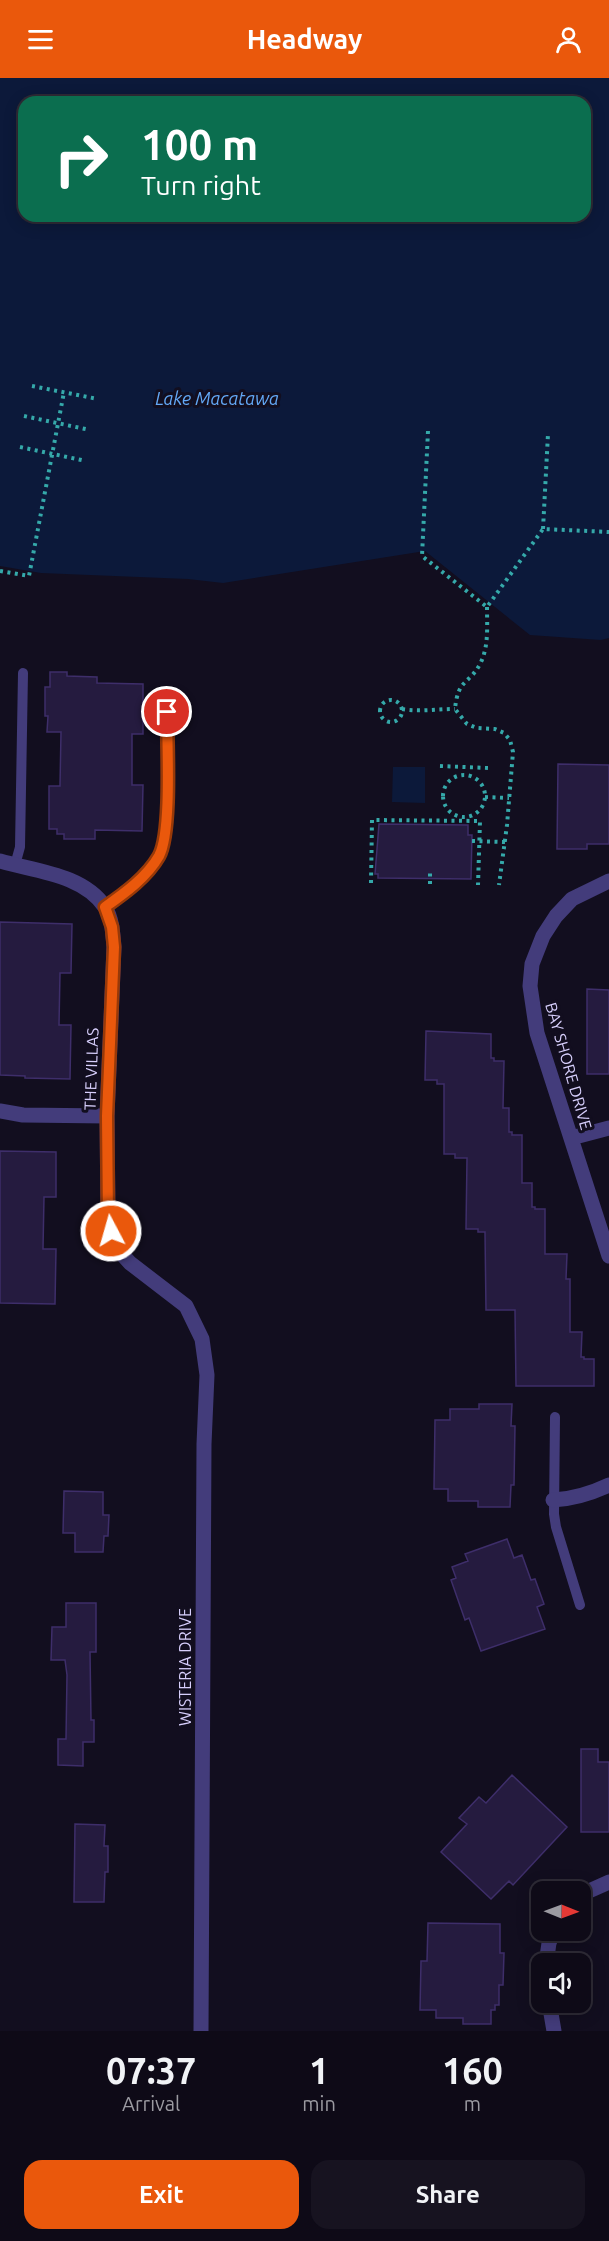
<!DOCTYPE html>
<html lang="en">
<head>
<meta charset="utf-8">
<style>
	:root { --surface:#0e0a17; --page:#171320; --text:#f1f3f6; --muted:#9b9aa1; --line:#2e2b36; --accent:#ea580c }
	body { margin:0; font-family:Ubuntu,sans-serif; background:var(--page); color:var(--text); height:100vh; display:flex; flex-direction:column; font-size:22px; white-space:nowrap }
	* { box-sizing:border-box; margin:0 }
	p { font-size:20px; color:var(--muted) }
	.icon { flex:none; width:33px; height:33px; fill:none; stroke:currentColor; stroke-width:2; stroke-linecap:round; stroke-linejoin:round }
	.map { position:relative; height:1953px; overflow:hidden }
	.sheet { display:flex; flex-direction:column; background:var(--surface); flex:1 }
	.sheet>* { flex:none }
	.guide { position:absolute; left:18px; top:18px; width:573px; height:126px; border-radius:18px; box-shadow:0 3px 15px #0003,0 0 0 2px var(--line); background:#0b6e4f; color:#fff; overflow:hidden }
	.needle { width:39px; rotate:91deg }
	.tools { position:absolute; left:531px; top:1803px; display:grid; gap:12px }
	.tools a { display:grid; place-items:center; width:60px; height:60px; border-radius:12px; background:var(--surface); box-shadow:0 3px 15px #0003,0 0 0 2px var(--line); font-size:30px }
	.pin { position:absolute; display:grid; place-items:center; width:51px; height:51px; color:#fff; margin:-26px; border:3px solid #fff; border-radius:50%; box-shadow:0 2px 6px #0007 }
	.me { position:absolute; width:66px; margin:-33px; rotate:354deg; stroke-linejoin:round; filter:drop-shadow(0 0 4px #0008) }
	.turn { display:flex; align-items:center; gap:21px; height:126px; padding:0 24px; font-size:27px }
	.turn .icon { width:78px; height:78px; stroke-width:2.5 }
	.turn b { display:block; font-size:42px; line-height:51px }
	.eta { display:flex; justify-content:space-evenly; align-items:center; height:102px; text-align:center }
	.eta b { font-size:36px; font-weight:600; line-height:42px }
	.cta { display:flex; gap:12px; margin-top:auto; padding:12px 24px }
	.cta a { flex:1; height:69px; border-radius:18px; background:var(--accent); color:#fff; font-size:24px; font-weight:600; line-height:69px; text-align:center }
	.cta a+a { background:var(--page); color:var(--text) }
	header { display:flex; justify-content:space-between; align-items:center; height:78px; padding:0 24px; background:var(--accent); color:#fff; font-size:27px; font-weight:600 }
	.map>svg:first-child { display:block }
	.water { fill:#0c193a; fill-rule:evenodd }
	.building { fill:#251b3f; stroke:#3e2e6a; stroke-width:1.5 }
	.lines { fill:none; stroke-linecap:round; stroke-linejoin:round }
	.path { stroke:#35a9aa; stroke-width:4; stroke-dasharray:3 4.5; stroke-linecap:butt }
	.service { stroke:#433c7b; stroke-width:10 }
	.minor { stroke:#433c7b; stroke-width:15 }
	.route-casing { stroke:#983908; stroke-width:15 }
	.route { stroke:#ea580c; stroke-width:10 }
	.labels { text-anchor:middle; stroke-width:6; stroke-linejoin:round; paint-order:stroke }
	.street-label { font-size:16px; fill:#d7cffc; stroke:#120e1f }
	.water-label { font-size:18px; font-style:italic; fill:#63a8f6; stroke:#120e1f }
</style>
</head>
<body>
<header><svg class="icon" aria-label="menu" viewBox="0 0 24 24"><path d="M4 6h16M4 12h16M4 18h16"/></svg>Headway<svg class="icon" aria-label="person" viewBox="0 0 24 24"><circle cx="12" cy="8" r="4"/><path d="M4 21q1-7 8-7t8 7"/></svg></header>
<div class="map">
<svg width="609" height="1953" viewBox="0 0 609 1953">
	<rect width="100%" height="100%" fill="#120e1f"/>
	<path class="water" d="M 0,0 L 609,0 L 609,560 L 601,562 L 530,557 L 425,473 L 223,505 L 188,501 L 41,495 L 0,488 ZM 24,24 L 585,24 L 585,138 L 24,138 Z
		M 393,689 L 425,689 L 425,725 L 392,724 Z"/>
	<path class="building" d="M 50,594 L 67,594 L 67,598 L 97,599 L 97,605 L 143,606 L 143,656 L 132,656 L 132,707 L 143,707 L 142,753 L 95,752 L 95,761 L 64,761 L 64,756 L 57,756 L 57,751 L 49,751 L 49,708 L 60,708 L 61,654 L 47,654 L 48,638 L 45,638 L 45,609 L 50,609 Z
		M 558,686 L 609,687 L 609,766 L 587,766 L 587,771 L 557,771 Z
		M 379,746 L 468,747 L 468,757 L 472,757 L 471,801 L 378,800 L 378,796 L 375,796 Z
		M 0,844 L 72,846 L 71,895 L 60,895 L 59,947 L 71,947 L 70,1001 L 25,1000 L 25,998 L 0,997 Z
		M 587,911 L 609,912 L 609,996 L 587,996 Z
		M 426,953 L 491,956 L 491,980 L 494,980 L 494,983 L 504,983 L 503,1030 L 509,1030 L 509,1054 L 512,1054 L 512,1057 L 522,1057 L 522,1105 L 532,1105 L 532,1129 L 535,1129 L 535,1131 L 545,1131 L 545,1176 L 567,1176 L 566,1201 L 570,1201 L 570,1254 L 582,1254 L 581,1279 L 584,1279 L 584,1281 L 594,1281 L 594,1308 L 516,1308 L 515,1232 L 486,1232 L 485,1154 L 478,1154 L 478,1151 L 466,1151 L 467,1080 L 455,1080 L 455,1076 L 444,1076 L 444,1006 L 437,1006 L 437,1002 L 425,1002 Z
		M 0,1073 L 56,1074 L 56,1119 L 44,1119 L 43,1171 L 56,1171 L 55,1226 L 0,1225 Z
		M 479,1326 L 512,1326 L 511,1348 L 515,1348 L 514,1407 L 511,1407 L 510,1429 L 478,1429 L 478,1423 L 448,1423 L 448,1411 L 434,1411 L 435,1342 L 450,1342 L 450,1331 L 479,1331 Z
		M 64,1413 L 103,1414 L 103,1437 L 109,1437 L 108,1458 L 104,1458 L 103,1474 L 75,1474 L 75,1455 L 63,1455 Z
		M 507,1461 L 514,1480 L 522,1477 L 531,1502 L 535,1501 L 544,1526 L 537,1529 L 545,1551 L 481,1573 L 469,1540 L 465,1542 L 451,1502 L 456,1500 L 452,1489 L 468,1483 L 465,1476 Z
		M 66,1525 L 96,1525 L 96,1574 L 90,1574 L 91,1642 L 94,1642 L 94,1664 L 83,1664 L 83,1688 L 58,1687 L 58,1661 L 66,1661 L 67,1597 L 65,1582 L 51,1582 L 52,1549 L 66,1549 Z
		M 581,1671 L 598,1671 L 598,1684 L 609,1684 L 609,1754 L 581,1754 Z
		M 512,1697 L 567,1749 L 513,1807 L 509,1803 L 491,1821 L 441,1774 L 467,1746 L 459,1740 L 479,1719 L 486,1725 Z
		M 75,1746 L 105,1747 L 104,1768 L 108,1768 L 108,1794 L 105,1794 L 104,1824 L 74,1824 Z
		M 428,1845 L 500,1846 L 500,1875 L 504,1875 L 503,1907 L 499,1907 L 499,1927 L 495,1927 L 495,1932 L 491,1932 L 491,1946 L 463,1946 L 463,1940 L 436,1940 L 436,1932 L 420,1932 L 421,1883 L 427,1883 Z"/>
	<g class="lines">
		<path class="path" d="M 32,308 L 98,321
			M 24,338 L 90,352
			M 428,353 L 422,478 L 487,529 L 543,451 L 609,454
			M 20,369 L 86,383
			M 543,451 L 548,356
			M 0,493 L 29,498 L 64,314
			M 487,529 C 487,548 489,569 480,586 C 469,607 458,600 455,631 L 467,646 L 477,650 L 495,651 L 504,655 L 510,662 L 513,674 L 507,747 L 499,807
			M380 633a11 11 0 1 1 22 0a11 11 0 1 1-22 0Z
			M 402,631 C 420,634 436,631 455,631
			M 440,688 L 488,690
			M443 718a21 21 0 1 1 42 0a21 21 0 1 1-42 0Z
			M 485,719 L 509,720
			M 472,763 L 505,764
			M 371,805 L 372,742 L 480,743 L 478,807
			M 430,806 L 430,795"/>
		<path class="service" d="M 15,787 L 20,769 L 23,595
			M 105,829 C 125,815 146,799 159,778 C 172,754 167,665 167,634
			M 555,1339 L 554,1436 L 556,1449 L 580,1527"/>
		<path class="minor" d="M 0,783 C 34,793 83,796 105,829 C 112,840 113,856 114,869 L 107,1038 L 108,1140 L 113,1166 L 121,1175 L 130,1185 L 186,1228 L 202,1261 L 207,1297 L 204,1366 L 201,1953
			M 609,803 L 572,821 L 556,838 L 543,858 L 532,886 L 530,908 L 537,955 L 609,1178
			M 0,1033 L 23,1037 L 107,1038
			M 571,1060 L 609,1050
			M 553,1422 C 574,1421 590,1416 609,1407
			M 580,1817 L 609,1804
			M 546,1886 L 549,1865 L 554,1852
			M 549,1924 L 554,1953"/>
	</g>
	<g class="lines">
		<defs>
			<path id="route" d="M 111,1153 L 108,1140 L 107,1038 L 114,869 L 112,849 L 105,829 C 125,815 147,799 159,778 C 172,754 167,666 167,634"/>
		</defs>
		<use href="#route" class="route-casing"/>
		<use href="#route" class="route"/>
	</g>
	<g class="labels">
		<g class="street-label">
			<text transform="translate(569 988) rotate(74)" y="6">BAY SHORE DRIVE</text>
			<text transform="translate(91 991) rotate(-88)" y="6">THE VILLAS</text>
			<text transform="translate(185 1589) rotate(-90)" y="6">WISTERIA DRIVE</text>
		</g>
		<g class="water-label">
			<text x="217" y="327">Lake Macatawa</text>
		</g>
	</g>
</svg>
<div class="tools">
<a><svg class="needle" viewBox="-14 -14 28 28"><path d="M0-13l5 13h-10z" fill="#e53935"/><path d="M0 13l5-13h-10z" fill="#9b9aa1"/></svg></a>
<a><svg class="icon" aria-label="sound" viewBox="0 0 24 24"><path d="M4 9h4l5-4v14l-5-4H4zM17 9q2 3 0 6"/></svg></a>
</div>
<div class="pin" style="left:167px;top:634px;background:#d93025"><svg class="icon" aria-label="arrive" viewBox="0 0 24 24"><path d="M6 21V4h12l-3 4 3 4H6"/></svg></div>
<svg class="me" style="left:111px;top:1153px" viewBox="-20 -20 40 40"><circle r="17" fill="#ea580c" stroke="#fff" stroke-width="3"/><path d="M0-11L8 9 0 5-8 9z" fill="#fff"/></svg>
<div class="guide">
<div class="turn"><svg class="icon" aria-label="right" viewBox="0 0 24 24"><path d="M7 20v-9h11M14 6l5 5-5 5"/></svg><div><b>100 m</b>Turn right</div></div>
</div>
</div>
<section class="sheet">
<div class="eta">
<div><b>07:37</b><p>Arrival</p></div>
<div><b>1</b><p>min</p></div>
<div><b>160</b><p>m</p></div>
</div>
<div class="cta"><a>Exit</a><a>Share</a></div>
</section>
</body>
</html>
